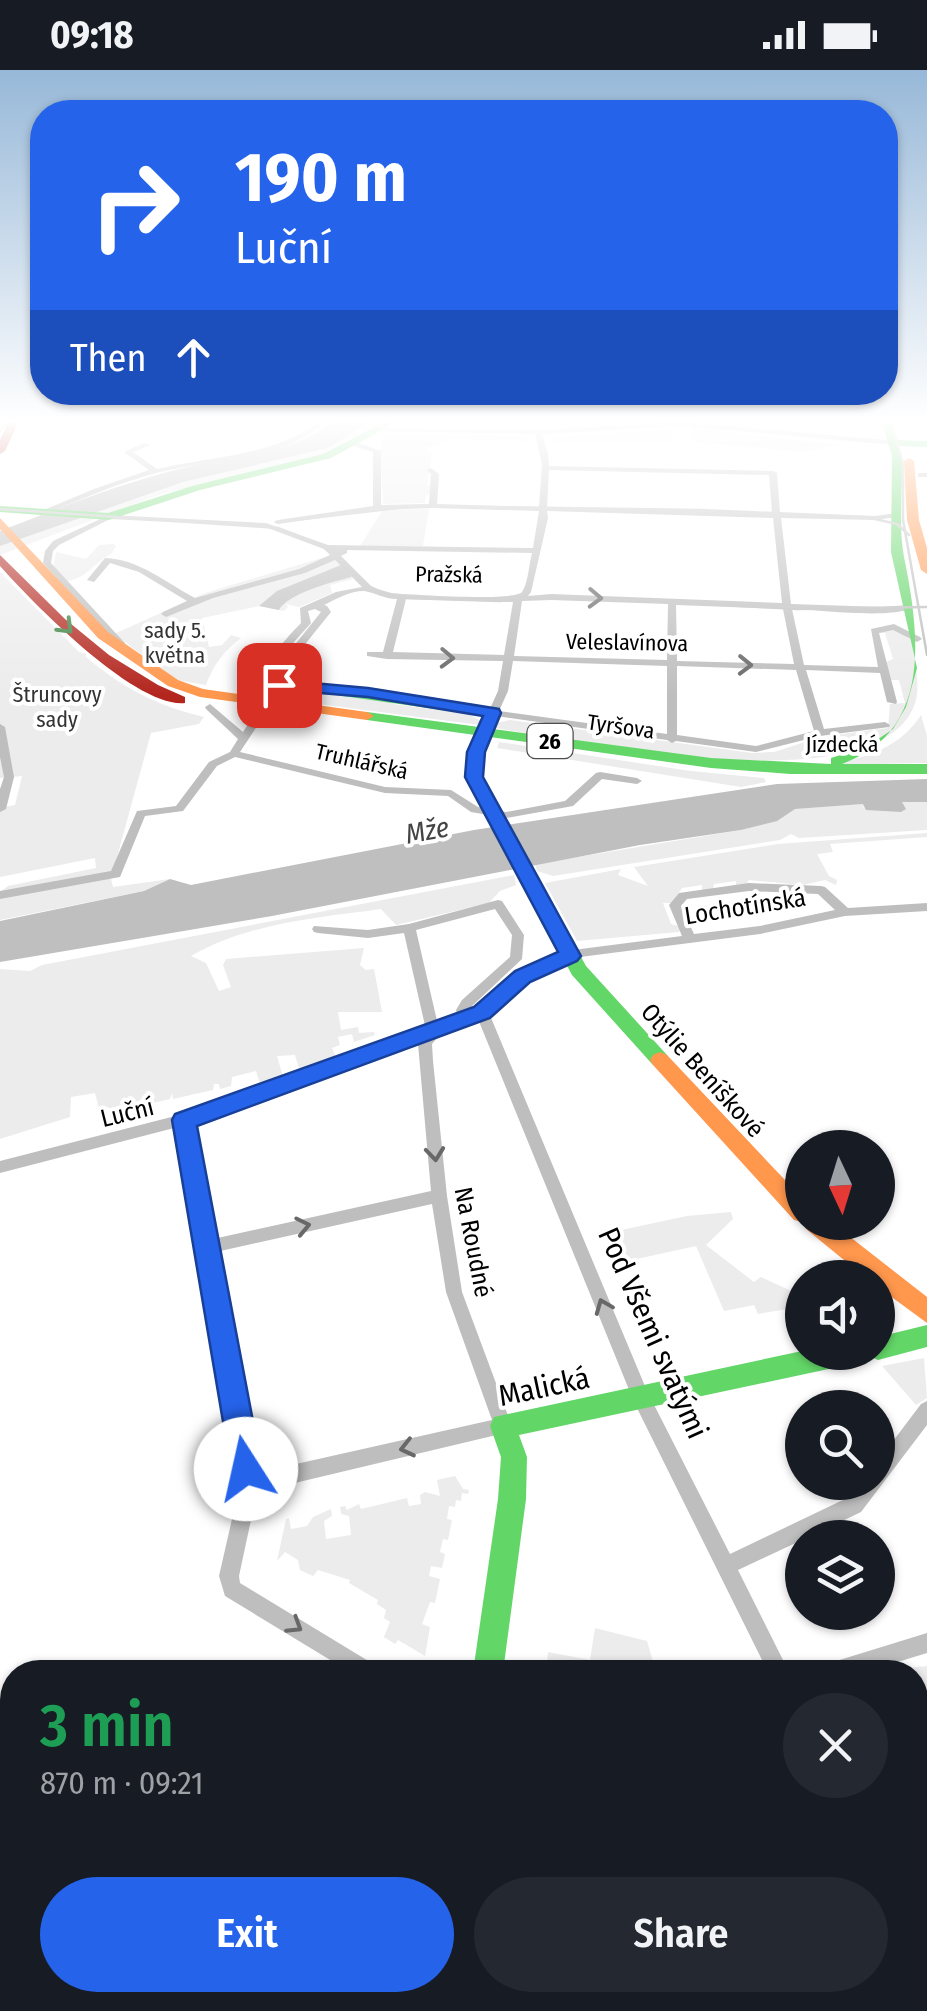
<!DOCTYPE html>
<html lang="en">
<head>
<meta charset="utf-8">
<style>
	:root { --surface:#171b24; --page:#242831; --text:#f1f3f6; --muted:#9ea1a6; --accent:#2563eb }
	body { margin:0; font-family:"Fira Sans Condensed",sans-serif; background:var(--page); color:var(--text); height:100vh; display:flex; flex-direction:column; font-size:38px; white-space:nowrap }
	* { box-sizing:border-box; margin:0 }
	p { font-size:32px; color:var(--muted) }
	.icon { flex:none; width:55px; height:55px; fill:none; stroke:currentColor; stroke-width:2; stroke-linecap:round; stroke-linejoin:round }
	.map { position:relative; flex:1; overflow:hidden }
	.drawer { position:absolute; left:0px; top:1590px; width:928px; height:352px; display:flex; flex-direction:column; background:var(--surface); border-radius:40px 40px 0 0; box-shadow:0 2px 8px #0004 }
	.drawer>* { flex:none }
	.hud { position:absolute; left:30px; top:30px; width:868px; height:305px; border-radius:40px; box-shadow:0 2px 8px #0004; background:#2563eb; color:#fff; overflow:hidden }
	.needle { width:65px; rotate:176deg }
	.fabs { position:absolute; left:785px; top:1060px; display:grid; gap:20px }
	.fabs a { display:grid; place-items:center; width:110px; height:110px; border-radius:50%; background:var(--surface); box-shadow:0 2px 8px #0004; font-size:50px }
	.pin { position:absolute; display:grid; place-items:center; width:85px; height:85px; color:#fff; margin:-42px; border-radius:20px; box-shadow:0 5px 15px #0006 }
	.me { position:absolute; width:110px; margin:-55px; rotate:350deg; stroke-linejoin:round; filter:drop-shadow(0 0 8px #0008) }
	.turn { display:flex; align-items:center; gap:35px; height:210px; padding:0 40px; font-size:45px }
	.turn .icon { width:130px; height:130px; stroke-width:2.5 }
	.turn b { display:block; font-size:70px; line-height:85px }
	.then { display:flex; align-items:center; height:95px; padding:0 40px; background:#0003; gap:20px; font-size:38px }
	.round { display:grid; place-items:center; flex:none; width:105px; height:105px; border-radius:52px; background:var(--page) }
	.head { display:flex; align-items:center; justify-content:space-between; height:170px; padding:0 40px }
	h1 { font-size:60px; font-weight:600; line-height:75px; color:#1e9e55 }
	.primary-button { display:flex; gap:20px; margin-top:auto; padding:20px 40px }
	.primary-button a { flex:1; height:115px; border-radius:60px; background:var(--accent); color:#fff; font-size:40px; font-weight:600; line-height:115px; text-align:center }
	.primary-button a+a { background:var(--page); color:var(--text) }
	.status { display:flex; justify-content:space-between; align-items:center; height:70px; padding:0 50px; background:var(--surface); direction:ltr }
	.status svg { height:28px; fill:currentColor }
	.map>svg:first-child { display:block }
	.green { fill:#ececec }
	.water { fill:#bfbfbf }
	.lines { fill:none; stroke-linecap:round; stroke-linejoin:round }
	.street { fill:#bebebe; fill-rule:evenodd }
	.fast { fill:#63d668; fill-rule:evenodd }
	.slow { fill:#ff974d; fill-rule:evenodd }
	.jam { fill:#b3261e; fill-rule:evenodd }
	.tram { stroke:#bebebe; stroke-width:2.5 }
	.oneway { stroke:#686868 }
	.oneway2 { stroke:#3b803e }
	.route { fill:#2563eb; stroke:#184099; stroke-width:2.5 }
	.labels { text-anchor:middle; stroke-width:8; stroke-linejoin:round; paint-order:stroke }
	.far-street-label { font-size:22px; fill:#000; stroke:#fff }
	.far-park-label { font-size:22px; fill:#333; stroke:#fff }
	.shield { fill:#fff; stroke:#4c4c4c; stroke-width:2.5 }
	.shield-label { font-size:22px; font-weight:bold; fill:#000 }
	.street-label { font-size:25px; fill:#000; stroke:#fff }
	.water-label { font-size:28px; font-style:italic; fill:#444; stroke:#fff }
	.near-street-label { font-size:30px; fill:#000; stroke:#fff }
</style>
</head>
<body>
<div class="status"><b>09:18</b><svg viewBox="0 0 49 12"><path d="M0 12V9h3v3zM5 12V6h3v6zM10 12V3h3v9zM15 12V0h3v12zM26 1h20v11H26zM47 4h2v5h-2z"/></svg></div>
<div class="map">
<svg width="927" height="1941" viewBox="0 0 927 1941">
	<rect width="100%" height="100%" fill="#fff"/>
	<path class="green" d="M 368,353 L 380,353 L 318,386 L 161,424 L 0,485 L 0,476 L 25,465 C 78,447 132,429 186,411 C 248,390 311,391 368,353 Z
		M 692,358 L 839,375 L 804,382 L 695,372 L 692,371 Z
		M 671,359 L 671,372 L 555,372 L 553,367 Z
		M 400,364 L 520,366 L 528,367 L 528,371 L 452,369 L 427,378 L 432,385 L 427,415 L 431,416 L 431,424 L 426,425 L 425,433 L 383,434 L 381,374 L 385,368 Z
		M 429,439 L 423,476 L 360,476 L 383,440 Z
		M 113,474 L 116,476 L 111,484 C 94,492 87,509 66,511 L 53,499 L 56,482 L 86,489 L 99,475 Z
		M 325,487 L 333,488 L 353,509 L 330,515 L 332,523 L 299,537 L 286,534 L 288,537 L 284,541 L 259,536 L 202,548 L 209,577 L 222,575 L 231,565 L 241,568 C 224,581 213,595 206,615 L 176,610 L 114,564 L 205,523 Z
		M 0,502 L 79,582 L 86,584 L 86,587 C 123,618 157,636 204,647 L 199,654 L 151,663 L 111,809 L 113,817 L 170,809 L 144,821 L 0,850 L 0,822 L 8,816 L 96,798 L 95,788 L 0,807 L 0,738 L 15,735 L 22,706 L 0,708 Z
		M 891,558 L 911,569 C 914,589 922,617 914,636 C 874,736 579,670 494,658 L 496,653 L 510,650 L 752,683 L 774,682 L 820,667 L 888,658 L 890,634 L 905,633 L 899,610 L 891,610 L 886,592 L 893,589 L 885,563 L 878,563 Z
		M 294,619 L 303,627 L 325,622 L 391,628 L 393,634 L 469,644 L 481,651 L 480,655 L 295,631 L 283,626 L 285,620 Z
		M 921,645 L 927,666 L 927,693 L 828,695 C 865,688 900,678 921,645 Z
		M 499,672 L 691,701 L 764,708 L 766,712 L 741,717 L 497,678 Z
		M 901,732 L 927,732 L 927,760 L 799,768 L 791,764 L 780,770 L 553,806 L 537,801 L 535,794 L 741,760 L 773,751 L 792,739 L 863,734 L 867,735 L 862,737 L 901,742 L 905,739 Z
		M 927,763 L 927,767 L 830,774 L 833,782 L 817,784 L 829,806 L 837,810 L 836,815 L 825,810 L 803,815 L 749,810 L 746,815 L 736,816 L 736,811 L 714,814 L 713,820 L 702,821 L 702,815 L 682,818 L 672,833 L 663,833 L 671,854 L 682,857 L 679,862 L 577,871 L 545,813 L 621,799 L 618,805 L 648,816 L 634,797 L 778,774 Z
		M 514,805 L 516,815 L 500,821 L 489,833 L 396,855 L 381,839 C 315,848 249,853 191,886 L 206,893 L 219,921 L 231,917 L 223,895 L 226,889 L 364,878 L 360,895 L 366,900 L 374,899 L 382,942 L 338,942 L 341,960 L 358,957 L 359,963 L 374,962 L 375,965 L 354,972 L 352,964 L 338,967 L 340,975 L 332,978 L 338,992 L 304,1003 L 300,1002 L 295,985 L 277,986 L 284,1010 L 261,1017 L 256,1001 L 232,1007 L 231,1016 L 220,1019 L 219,1014 L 214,1014 L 213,1020 L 173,1029 L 172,1023 L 170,1029 L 110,1043 L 109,1037 L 99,1039 L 95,1023 L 71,1027 L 70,1047 L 0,1069 L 0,899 L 30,901 L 42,895 Z
		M 731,1142 L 733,1149 L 706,1175 L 754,1212 L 761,1207 L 802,1226 L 797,1231 L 799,1237 L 758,1244 L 754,1235 L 724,1241 L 696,1176 L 623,1192 L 625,1181 L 612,1162 L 687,1146 Z
		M 924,1288 L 927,1328 L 916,1335 L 882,1296 Z
		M 455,1406 L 463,1419 L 469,1420 L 468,1424 L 462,1423 L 461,1431 L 456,1430 L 455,1437 L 449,1436 L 447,1449 L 452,1450 L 448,1470 L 443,1469 L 440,1482 L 445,1484 L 442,1498 L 431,1496 L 429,1506 L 440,1509 L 435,1533 L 430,1532 L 422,1554 L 430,1557 L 425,1586 L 398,1570 L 395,1574 L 384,1567 L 390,1552 L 384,1548 L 386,1540 L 377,1534 L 378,1530 L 349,1513 L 350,1510 L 318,1500 L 313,1506 L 300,1500 L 298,1490 L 285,1482 L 277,1491 L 286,1449 L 289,1448 L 291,1459 L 307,1456 L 313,1447 L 331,1439 L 332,1446 L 324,1451 L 326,1469 L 351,1465 L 349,1446 L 341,1444 L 340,1437 L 345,1436 L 347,1440 L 359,1434 L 361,1439 L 407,1428 L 409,1436 L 421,1434 L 420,1425 L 425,1422 L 440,1426 L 437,1410 Z
		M 595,1558 L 647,1571 L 656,1602 L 552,1602 L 553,1595 L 547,1593 L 548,1582 L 590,1590 Z
		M 927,1596 L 927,1859 L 915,1821 L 915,1602 L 867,1602 Z"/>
	<path class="water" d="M 331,353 L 368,353 L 328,378 L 183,412 L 0,476 L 0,461 C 60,438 121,413 183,398 C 233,386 289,385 331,353 Z
		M 341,495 L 352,507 C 334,511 287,524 279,540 L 259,536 L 277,521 Z
		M 927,709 L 927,732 L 902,732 L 906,739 L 901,742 L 866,740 L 863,734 L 795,739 L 777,751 L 741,760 L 640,775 L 272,846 L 0,892 L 0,851 L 144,821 L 170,809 L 191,815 L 474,760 L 777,714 Z"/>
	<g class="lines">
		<path class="street" d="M 317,353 L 325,353 C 279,392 212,389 156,403 C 118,413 82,429 46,444 L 39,442 L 94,419 L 149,400 L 124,382 L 144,373 L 151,375 L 133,382 L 157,399 C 210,386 271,387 317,353 Z
			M 657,353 L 697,353 L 897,371 L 898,373 L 894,375 L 682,356 L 542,364 L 548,383 L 549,396 L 773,401 L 777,403 L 780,443 L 875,446 L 897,443 L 897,447 L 875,450 L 781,448 L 791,534 L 882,537 L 908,535 L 913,538 C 886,549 823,540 792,539 L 804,595 L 878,597 L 871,559 L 894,554 L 920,567 L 922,569 L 917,572 L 893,560 L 879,563 L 897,632 L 896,634 L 887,632 L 880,603 L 806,600 L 824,659 L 885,652 L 890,655 L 889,657 L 820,666 L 756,682 L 676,671 L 672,673 L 667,670 L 489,645 L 488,643 L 498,621 L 503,591 L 387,589 L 367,586 L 367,582 L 383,582 L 397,529 C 384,529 374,522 364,521 C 350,521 336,529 324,535 L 327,536 L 331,542 L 302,578 L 285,616 L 279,616 L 277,614 L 293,577 L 321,542 L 315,539 L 308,541 L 311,553 C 294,573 273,590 277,618 L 272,621 L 267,618 C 264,590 284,571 301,553 L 300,538 L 336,522 L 362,517 L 335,490 L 305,503 L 213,528 L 166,547 L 161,544 L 163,542 L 187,531 L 139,502 L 110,493 L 94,512 L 87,510 L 105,488 C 139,489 166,513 195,528 L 299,499 L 330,485 L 324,479 L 265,457 L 110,449 L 59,475 L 53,481 L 51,493 L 123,571 L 125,573 L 120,576 L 117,575 L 43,493 L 45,481 L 53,471 L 109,445 L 266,453 L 328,475 L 533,478 L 539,441 L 433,438 L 377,440 L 278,454 L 274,452 L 278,450 L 373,436 L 373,382 L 353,376 L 352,374 L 356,372 L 381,381 L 381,435 L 429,434 L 431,404 L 427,400 L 431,398 L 439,404 L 437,434 L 539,437 L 542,394 L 535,364 L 384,361 L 382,358 L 538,360 ZM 549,400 L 769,405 L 772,443 L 547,437 ZM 547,441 L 773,448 L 782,533 L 551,524 L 528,526 L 531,522 L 548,448 ZM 347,480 L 532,483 C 529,494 528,514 522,522 C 514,532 405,524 387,523 L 371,516 L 341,486 L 347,483 ZM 406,529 L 513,532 L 504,585 L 393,582 ZM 551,530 L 668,534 L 667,590 L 514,586 L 522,531 ZM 676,535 L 783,539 L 794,594 L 677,591 ZM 513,591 L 667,596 L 667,664 L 499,641 L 508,621 ZM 677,596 L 796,600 L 814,661 L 756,676 L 677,665 Z
			M 918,403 L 927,403 L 927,407 L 918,407 Z
			M 210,634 L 243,662 L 256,642 L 260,641 L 265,644 L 240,682 L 385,717 L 451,720 L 478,737 L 506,742 L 565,731 L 596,703 L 600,702 L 637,708 L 642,711 L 637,714 L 602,709 L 573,736 L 506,748 L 471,742 L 448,726 L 385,723 L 235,687 L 217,696 L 183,741 L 145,746 L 120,807 L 0,829 L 0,821 L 111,801 L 137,741 L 176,736 L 209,692 L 230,682 L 238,669 L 206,639 L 205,637 Z
			M 0,654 L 5,657 L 14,707 L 6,739 L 0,742 L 0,719 L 4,707 L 0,687 Z
			M 749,813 L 821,816 L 825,817 L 848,838 L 927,833 L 927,841 L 845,846 L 760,864 L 580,887 L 528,909 L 489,943 L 647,1321 L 730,1484 L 847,1428 L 860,1412 L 878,1412 L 878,1391 L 921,1334 L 927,1331 L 927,1355 L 861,1442 L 807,1468 L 802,1468 L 802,1470 L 738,1500 L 789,1602 L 768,1602 L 634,1332 L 478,949 L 438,967 L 432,974 L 433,991 L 447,1126 L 462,1222 L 512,1356 L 509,1362 L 257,1422 L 239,1506 L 240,1513 L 375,1595 L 378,1602 L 350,1602 L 225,1526 L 219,1506 L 240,1414 L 178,1057 L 0,1103 L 0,1091 L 183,1044 L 426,960 L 404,863 L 368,868 L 318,863 L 314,862 L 312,859 L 314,856 L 368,860 L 409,854 L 498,830 L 502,831 L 524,865 L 522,889 L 472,936 L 470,942 L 477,939 L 518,903 L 573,880 L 682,866 L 669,835 L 679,823 ZM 749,821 L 818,824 L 835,840 L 760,856 L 694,864 L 681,836 L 687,829 ZM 495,839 L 512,865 L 510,887 L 462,930 L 456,940 L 458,947 L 438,955 L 416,860 ZM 418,974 L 431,1121 L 213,1169 L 192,1053 ZM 432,1134 L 446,1222 L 492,1350 L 256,1403 L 216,1182 Z
			M 927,1563 L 927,1583 L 865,1602 L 823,1602 L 826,1595 L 833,1592 Z
			M 915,1889 L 923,1893 L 927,1901 L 927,1941 L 915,1941 L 912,1930 L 915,1930 Z"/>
		<path class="fast" d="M 382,353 L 395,353 L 331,388 L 200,420 L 109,450 L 0,442 L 0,436 L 108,443 L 192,416 L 323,384 Z
			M 882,353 L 892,353 L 897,370 L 927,371 L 927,377 L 899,376 L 902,386 C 903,418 898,455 904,487 C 923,578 927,663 842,694 L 927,694 L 927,704 L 790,704 L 711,698 L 490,667 L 484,681 L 482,707 L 586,896 L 667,985 L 670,990 L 667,995 L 653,995 L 572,905 L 466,707 L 468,681 L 475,665 L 367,650 L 360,646 L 367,642 L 479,657 L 484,646 L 286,618 L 278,621 L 265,647 L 255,647 L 253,644 L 267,615 L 286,610 L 493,639 L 500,643 L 493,659 L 711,688 L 831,694 L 831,688 L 868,676 L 893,659 L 906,637 L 917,598 L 891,482 L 892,386 Z
			M 927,1255 L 927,1277 L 878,1290 L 869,1286 L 868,1282 L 878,1282 L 878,1267 Z
			M 802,1281 L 864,1282 L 861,1290 L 852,1294 L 519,1365 L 527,1387 L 526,1429 L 503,1602 L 473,1602 L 498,1429 L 501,1387 L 490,1356 L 494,1347 Z
			M 342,1930 L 378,1930 L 374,1941 L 338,1941 Z"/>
		<path class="slow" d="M 909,388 L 914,391 L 919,450 L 927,478 L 927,504 L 921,500 L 907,450 L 904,391 Z
			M 0,448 L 108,562 L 178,610 L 203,619 L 367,642 L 374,646 L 367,650 L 200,627 L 168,616 L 98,568 L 0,459 Z
			M 660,982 L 667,985 L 802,1128 L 802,1152 L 794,1150 L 653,995 L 650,990 L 653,985 Z
			M 803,1152 L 831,1152 L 927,1227 L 927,1253 L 878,1217 L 878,1208 L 866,1208 L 806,1159 Z"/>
		<path class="jam" d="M 8,353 L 18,353 L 5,381 L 0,384 L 0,370 Z
			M 0,485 L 65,549 L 109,585 L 158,615 L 185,627 L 185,633 C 135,638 33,533 0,496 Z"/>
		<path class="tram" d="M 891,353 L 903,393 L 903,450 L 927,585
			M 0,362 L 5,353
			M 0,439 L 278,458 L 327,477 L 372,519 L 405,528 L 500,531 L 555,526 L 797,539 L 927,537
			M 276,452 L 416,436 L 700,440 L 866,447 L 897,454 L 909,465"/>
	</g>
	<defs><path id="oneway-chevron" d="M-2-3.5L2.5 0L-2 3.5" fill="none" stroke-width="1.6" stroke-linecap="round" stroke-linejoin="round" transform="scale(2.5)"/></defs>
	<g class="oneway">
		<use href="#oneway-chevron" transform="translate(595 528) rotate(2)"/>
		<use href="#oneway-chevron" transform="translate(447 588) rotate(2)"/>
		<use href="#oneway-chevron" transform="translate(745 595) rotate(1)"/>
		<use href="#oneway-chevron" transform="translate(435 1084) rotate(84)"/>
		<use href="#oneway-chevron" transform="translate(303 1156) rotate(-12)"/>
		<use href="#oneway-chevron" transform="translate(603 1236) rotate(-112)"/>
		<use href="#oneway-chevron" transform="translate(407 1378) rotate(167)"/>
		<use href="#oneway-chevron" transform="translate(295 1556) rotate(32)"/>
	</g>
	<use class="oneway2" href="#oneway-chevron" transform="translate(66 557) rotate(45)"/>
	<linearGradient id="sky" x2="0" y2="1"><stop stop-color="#97b8d8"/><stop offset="0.56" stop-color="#fff"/><stop offset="1" stop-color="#fff" stop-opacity="0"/></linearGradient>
	<rect width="927" height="625" fill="url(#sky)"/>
	<path class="route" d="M 279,610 L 368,618 L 499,639 L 501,643 L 485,682 L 483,707 L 581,886 L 577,891 L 530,912 L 490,948 L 197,1056 L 262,1399 L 257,1410 L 246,1414 L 236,1410 L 231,1399 L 172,1050 L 175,1044 L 474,937 L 515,901 L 558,882 L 465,707 L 467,682 L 483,646 L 368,627 L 273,619 L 271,615 Z"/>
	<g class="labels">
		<g class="far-street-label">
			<text transform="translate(449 504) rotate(1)" y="8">Pražská</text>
			<text transform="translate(627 572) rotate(1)" y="8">Veleslavínova</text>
			<text transform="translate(621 656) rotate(8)" y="8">Tyršova</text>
			<text x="842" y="682">Jízdecká</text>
			<text transform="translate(362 691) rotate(13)" y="8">Truhlářská</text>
		</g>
		<g class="far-park-label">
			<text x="175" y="568">sady 5.<tspan x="175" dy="25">května</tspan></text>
			<text x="57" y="632">Štruncovy<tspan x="57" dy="25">sady</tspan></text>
		</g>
		<rect class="shield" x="527.5" y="654" width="45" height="34" rx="8"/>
		<g class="shield-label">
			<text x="550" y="679">26</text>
		</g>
		<g class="street-label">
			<text transform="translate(745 836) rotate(-9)" y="9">Lochotínská</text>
			<text transform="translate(703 1000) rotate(48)" y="9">Otýlie Beníškové</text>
			<text transform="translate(127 1042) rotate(-14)" y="9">Luční</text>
			<text transform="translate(474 1172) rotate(79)" y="9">Na Roudné</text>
		</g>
		<g class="water-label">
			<text transform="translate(427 760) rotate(-10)" y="10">Mže</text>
		</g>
		<g class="near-street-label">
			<text transform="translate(653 1263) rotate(66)" y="10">Pod Všemi svatými</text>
			<text transform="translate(544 1317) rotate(-12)" y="10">Malická</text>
		</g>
	</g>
</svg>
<div class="fabs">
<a><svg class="needle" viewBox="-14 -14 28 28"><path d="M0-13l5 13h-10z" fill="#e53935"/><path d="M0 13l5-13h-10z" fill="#9ea1a6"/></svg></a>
<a><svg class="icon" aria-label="sound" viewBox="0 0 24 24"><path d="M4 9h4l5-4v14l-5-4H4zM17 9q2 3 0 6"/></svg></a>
<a><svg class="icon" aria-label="search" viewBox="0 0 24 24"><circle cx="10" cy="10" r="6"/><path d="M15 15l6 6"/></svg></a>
<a><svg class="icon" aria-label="layers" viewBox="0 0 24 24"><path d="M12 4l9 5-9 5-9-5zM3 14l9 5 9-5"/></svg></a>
</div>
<div class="pin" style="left:279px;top:615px;background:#d93025"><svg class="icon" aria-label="arrive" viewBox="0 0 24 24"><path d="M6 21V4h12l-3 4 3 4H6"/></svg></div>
<svg class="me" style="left:246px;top:1399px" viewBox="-20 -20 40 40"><circle r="19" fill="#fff"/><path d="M0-13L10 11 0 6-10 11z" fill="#2563eb"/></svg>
<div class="hud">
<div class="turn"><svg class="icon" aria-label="right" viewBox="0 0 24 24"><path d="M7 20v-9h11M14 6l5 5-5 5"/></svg><div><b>190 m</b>Luční</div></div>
<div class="then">Then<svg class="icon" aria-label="ahead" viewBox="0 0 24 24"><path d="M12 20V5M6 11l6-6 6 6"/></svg></div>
</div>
<section class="drawer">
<div class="head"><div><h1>3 min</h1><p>870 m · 09:21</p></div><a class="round"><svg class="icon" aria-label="close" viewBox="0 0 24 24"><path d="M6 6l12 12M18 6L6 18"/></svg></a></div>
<div class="primary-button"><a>Exit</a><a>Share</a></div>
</section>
</div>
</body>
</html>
